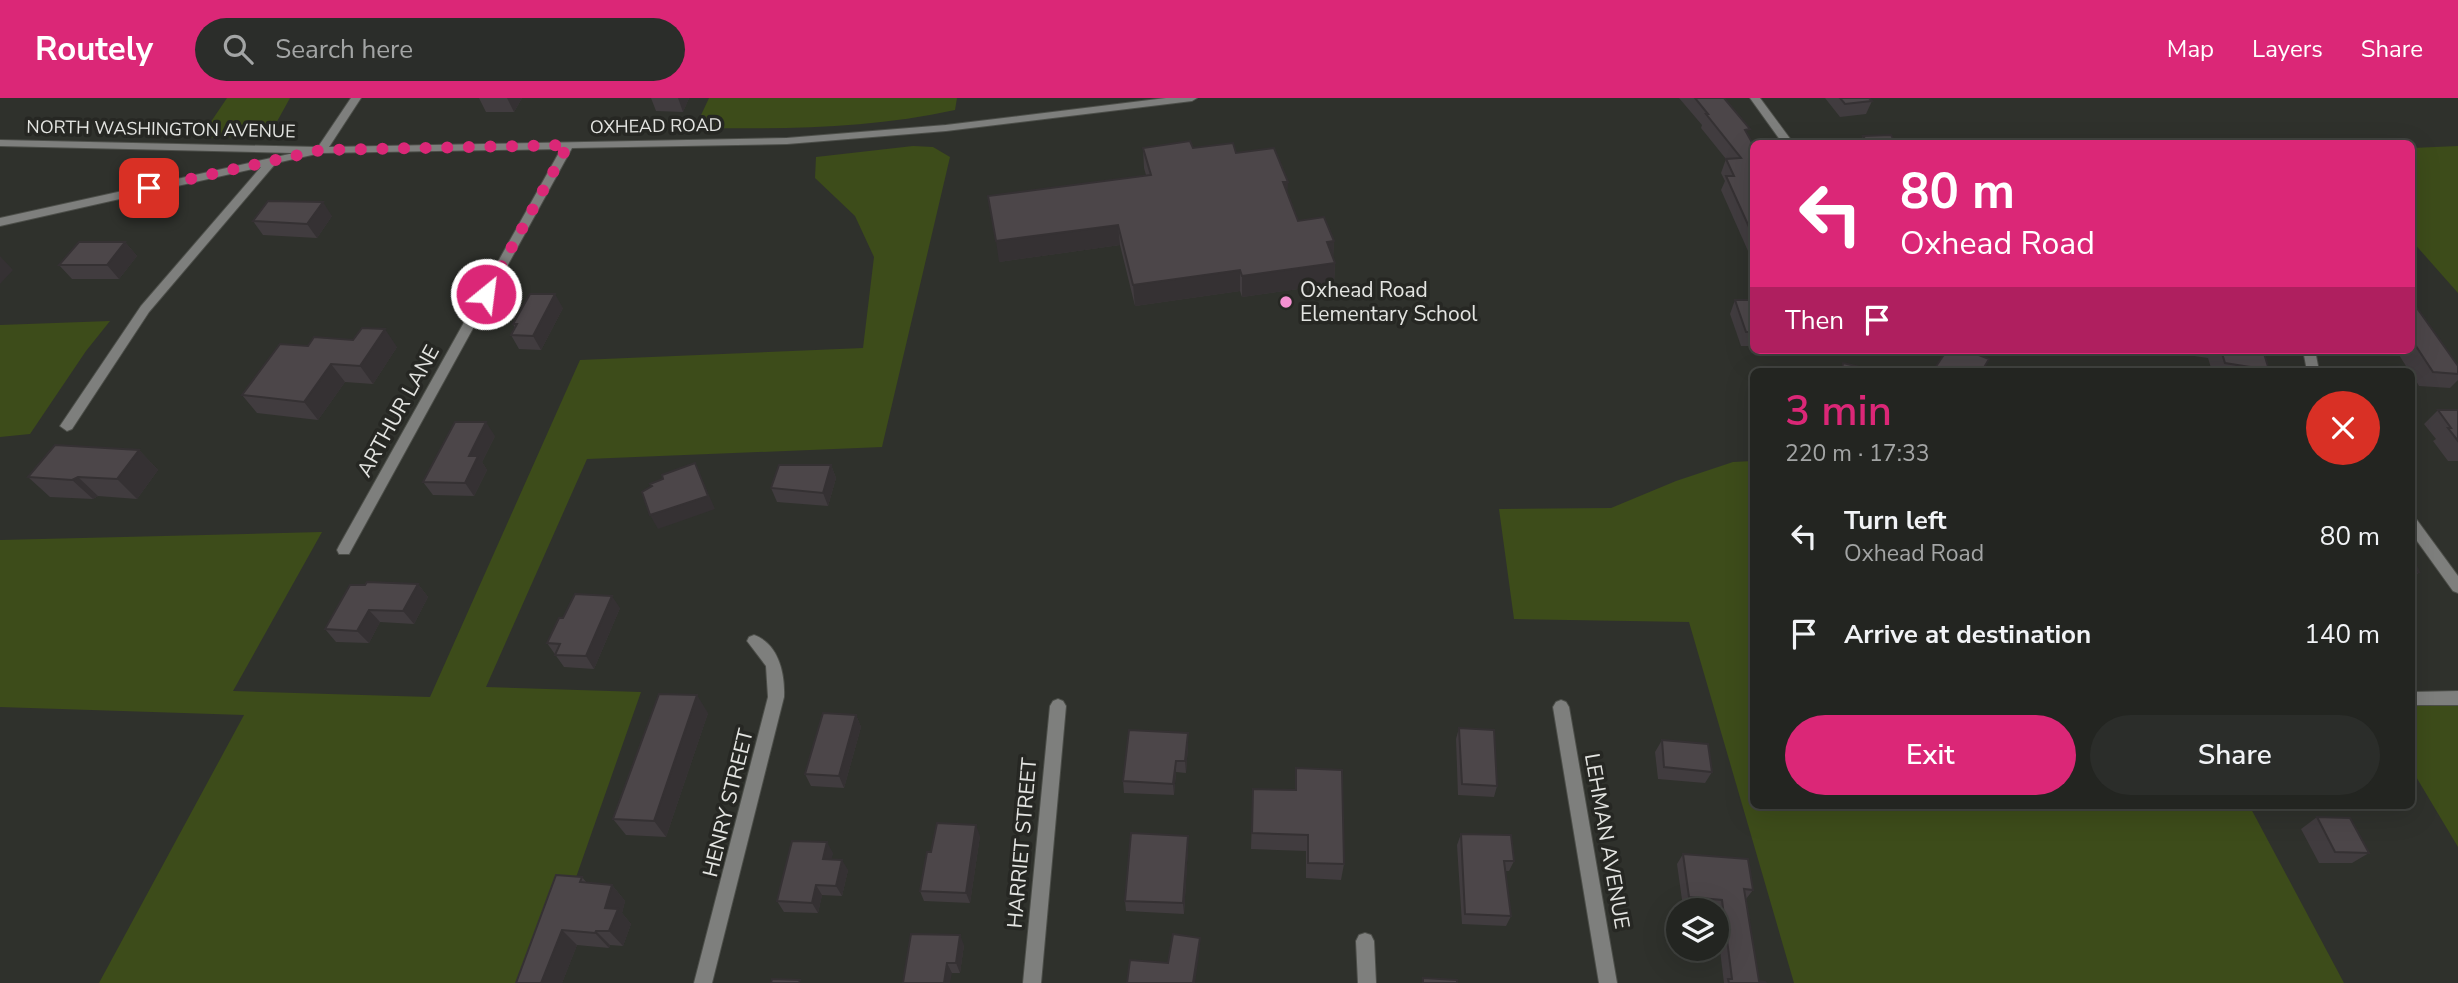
<!DOCTYPE html>
<html lang="en">
<head>
<meta charset="utf-8">
<style>
	:root { --surface:#232521; --page:#2b2d2a; --text:#f1f3f6; --muted:#a3a5a5; --line:#40423f; --accent:#db2777 }
	body { margin:0; font-family:"Nunito Sans",sans-serif; background:var(--page); color:var(--text); height:100vh; display:flex; flex-direction:column; font-size:26px; white-space:nowrap }
	* { box-sizing:border-box; margin:0 }
	p { font-size:23px; color:var(--muted) }
	.icon { flex:none; width:38px; height:38px; fill:none; stroke:currentColor; stroke-width:2; stroke-linecap:round; stroke-linejoin:round }
	.map { position:relative; flex:1; overflow:hidden }
	.details { position:absolute; left:1750px; top:270px; width:665px; height:441px; display:flex; flex-direction:column; background:var(--surface); border-radius:10px; box-shadow:0 7px 28px #0002,0 0 0 2px var(--line) }
	.details>* { flex:none }
	.guide { position:absolute; left:1750px; top:42px; width:665px; height:214px; border-radius:10px; box-shadow:0 7px 28px #0002,0 0 0 2px var(--line); background:#db2777; color:#fff; overflow:hidden }
	.fabs { position:absolute; left:1666px; top:800px; display:grid; gap:14px }
	.fabs a { display:grid; place-items:center; width:63px; height:63px; border-radius:50%; background:var(--surface); box-shadow:0 7px 28px #0002,0 0 0 2px var(--line); font-size:35px }
	.pin { position:absolute; display:grid; place-items:center; width:60px; height:60px; color:#fff; margin:-30px; border-radius:14px; box-shadow:0 4px 10px #0006 }
	.me { position:absolute; width:77px; margin:-38px; rotate:29deg; stroke-linejoin:round; filter:drop-shadow(0 0 5px #0008) }
	.turn { display:flex; align-items:center; gap:24px; height:147px; padding:0 35px; font-size:32px }
	.turn .icon { width:91px; height:91px; stroke-width:2.5 }
	.turn b { display:block; font-size:49px; line-height:60px }
	.then { display:flex; align-items:center; height:66px; padding:0 35px; background:#0003; gap:14px; font-size:26px }
	.round { display:grid; place-items:center; flex:none; width:74px; height:74px; border-radius:37px; background:var(--page) }
	.overview { display:flex; align-items:center; justify-content:space-between; height:119px; padding:0 35px }
	h1 { font-size:42px; font-weight:600; line-height:52px; color:var(--accent) }
	.action { display:flex; gap:14px; margin-top:auto; padding:14px 35px }
	.action a { flex:1; height:80px; border-radius:42px; background:var(--accent); color:#fff; font-size:28px; font-weight:600; line-height:80px; text-align:center }
	.action a+a { background:var(--page); color:var(--text) }
	ul { padding:0; list-style:none }
	li { display:flex; align-items:center; gap:21px; height:98px; padding:0 35px }
	li div { flex:1 }
	li b { display:block; font-size:26px }
	li em { font-style:normal }
	header { display:flex; align-items:center; gap:42px; box-sizing:border-box; height:98px; padding:0 35px; background:var(--accent); color:#fff }
	header strong { font-size:33px }
	nav { display:flex; gap:38px; margin-inline-start:auto; font-size:24px }
	.search { width:490px; height:63px; background:var(--page); display:flex; align-items:center; gap:18px; box-sizing:border-box; padding:0 24px; border-radius:38px; color:var(--muted); font-size:26px }
	.map>svg:first-child { display:block }
	.green { fill:#3d4c1a }
	.lines { fill:none; stroke-linecap:round; stroke-linejoin:round }
	.minor-casing { stroke:#4c4e49; stroke-width:2 }
	.minor { fill:#7e7f7d; fill-rule:evenodd }
	.wall { fill:#413c3f }
	.shaded-wall { fill:#353133 }
	.building { fill:#4c4649; stroke:#353133; stroke-width:2 }
	.route { stroke:#db2777; stroke-width:12; stroke-dasharray:0 21.6 }
	.poi-dot { fill:#f591d2; stroke:#262723; stroke-width:2.5 }
	.labels { text-anchor:middle; stroke-width:7; stroke-linejoin:round; paint-order:stroke }
	.far-street-label { font-size:18px; fill:#e3e4e1; stroke:#262723 }
	.poi-label { font-size:21px; fill:#e3e4e1; stroke:#262723; text-anchor:start }
	.street-label { font-size:21px; fill:#e3e4e1; stroke:#262723 }
</style>
</head>
<body>
<header>
<strong>Routely</strong>
<div class="search"><svg class="icon" aria-label="search" viewBox="0 0 24 24"><circle cx="10" cy="10" r="6"/><path d="M15 15l6 6"/></svg>Search here</div>
<nav><a>Map</a><a>Layers</a><a>Share</a></nav>
</header>
<div class="map">
<svg width="2458" height="885" viewBox="0 0 2458 885">
	<rect width="100%" height="100%" fill="#2f312c"/>
	<path class="green" d="M 227,0 L 290,0 L 269,38 L 200,40 Z
		M 709,0 L 957,0 L 955,12 C 870,31 781,31 695,30 Z
		M 913,48 L 933,49 L 950,59 L 882,349 L 587,361 L 486,589 L 641,594 L 539,885 L 99,885 L 244,617 L 0,609 L 0,442 L 322,434 L 233,593 L 430,599 L 580,262 L 863,250 L 874,159 L 855,118 L 815,80 L 816,59 Z
		M 2458,48 L 2458,195 L 2412,143 L 2412,50 Z
		M 110,223 L 86,253 L 30,336 L 0,339 L 0,227 Z
		M 1753,363 L 1754,707 L 2249,707 L 2344,885 L 1794,885 L 1689,524 L 1514,521 L 1499,411 L 1611,410 L 1676,383 L 1733,364 Z
		M 2458,600 L 2458,749 L 2412,672 L 2412,601 Z"/>
	<g class="lines">
		<defs>
			<path id="minor" d="M 351,0 L 361,0 L 329,49 L 787,40 L 946,27 L 1166,0 L 1197,0 L 1192,3 L 946,33 L 787,46 L 572,50 L 349,456 L 339,456 L 337,452 L 339,448 L 561,51 L 321,55 L 276,65 L 149,214 L 72,331 L 67,333 L 60,328 L 62,325 L 141,208 L 261,69 L 0,128 L 0,120 L 294,55 L 0,48 L 0,42 L 318,49 Z
				M 1750,0 L 1760,0 L 1794,46 L 1783,46 Z
				M 2303,252 L 2315,252 L 2319,273 L 2307,273 Z
				M 2412,421 L 2417,422 L 2458,478 L 2458,495 L 2453,493 L 2412,436 Z
				M 754,537 C 779,546 785,576 784,599 L 712,885 L 694,885 L 768,599 L 766,568 L 747,543 L 749,539 Z
				M 2458,593 L 2458,607 L 2412,607 L 2412,594 Z
				M 1058,601 L 1063,603 L 1066,608 L 1041,885 L 1023,885 L 1050,608 L 1053,603 Z
				M 1561,602 L 1566,604 L 1569,609 L 1617,885 L 1599,885 L 1553,609 L 1556,604 Z
				M 1365,835 L 1371,837 L 1374,843 L 1376,885 L 1358,885 L 1356,843 L 1359,837 Z"/>
		</defs>
		<use href="#minor" class="minor-casing"/>
		<use href="#minor" class="minor"/>
	</g>
	<path class="wall" d="M 479,0 L 522,0 L 514,14 L 486,14 Z
		M 651,0 L 689,0 L 683,14 L 656,13 Z
		M 1679,0 L 1724,0 L 1754,48 L 1754,162 L 1752,162 L 1721,92 L 1725,83 L 1721,75 L 1726,61 L 1701,30 L 1702,27 Z
		M 1825,0 L 1869,0 L 1872,3 L 1866,16 L 1840,19 Z
		M 1863,38 L 1896,46 L 1860,46 Z
		M 1143,50 L 1193,50 L 1236,55 L 1287,95 L 1298,123 L 1334,143 L 1333,160 L 1335,165 L 1334,186 L 1242,199 L 1240,193 L 1135,208 L 1120,147 L 999,164 L 1146,77 L 1144,70 Z
		M 332,118 L 317,140 L 263,137 L 253,123 Z
		M 125,144 L 137,158 L 119,181 L 72,181 L 59,167 Z
		M 1735,202 L 1754,202 L 1754,248 L 1741,248 L 1730,216 Z
		M 2412,203 L 2458,268 L 2458,282 L 2450,290 L 2419,288 L 2412,276 L 2412,273 L 2409,273 L 2396,252 L 2412,252 Z
		M 563,210 L 541,252 L 519,251 L 511,237 L 515,230 L 513,226 Z
		M 308,248 L 397,249 L 373,286 L 345,284 L 318,322 L 257,315 L 242,297 Z
		M 2186,252 L 2263,252 L 2269,272 L 2212,273 L 2208,260 L 2187,257 Z
		M 2438,312 L 2458,312 L 2458,363 L 2448,363 L 2433,343 L 2436,341 L 2424,326 Z
		M 495,338 L 482,364 L 487,372 L 474,398 L 433,397 L 423,384 Z
		M 139,352 L 158,372 L 137,401 L 98,398 L 93,401 L 50,399 L 28,379 Z
		M 831,367 L 836,380 L 828,408 L 777,404 L 771,390 Z
		M 2412,460 L 2419,474 L 2412,481 Z
		M 418,486 L 428,499 L 414,526 L 380,524 L 369,545 L 336,544 L 325,531 L 365,487 Z
		M 620,510 L 594,571 L 564,569 L 547,545 L 563,520 Z
		M 708,615 L 666,739 L 626,737 L 613,721 Z
		M 856,617 L 861,629 L 844,690 L 811,688 L 805,676 Z
		M 1459,630 L 1497,688 L 1494,699 L 1458,697 L 1456,641 Z
		M 1662,642 L 1712,674 L 1705,685 L 1658,681 L 1655,654 Z
		M 1188,647 L 1186,675 L 1176,674 L 1174,697 L 1124,695 L 1123,683 Z
		M 1296,670 L 1344,766 L 1341,782 L 1306,780 L 1306,753 L 1251,751 L 1253,691 L 1295,692 Z
		M 2317,719 L 2369,755 L 2352,765 L 2319,765 L 2301,731 Z
		M 1461,736 L 1514,763 L 1509,773 L 1505,773 L 1511,818 L 1506,828 L 1462,826 L 1457,747 Z
		M 980,738 L 970,805 L 924,803 L 920,793 L 931,754 Z
		M 1188,749 L 1184,816 L 1126,813 L 1125,803 Z
		M 833,755 L 831,761 L 848,772 L 842,798 L 822,797 L 818,815 L 784,814 L 777,803 Z
		M 1683,756 L 1753,792 L 1746,801 L 1759,883 L 1766,885 L 1724,885 L 1717,828 L 1717,812 L 1683,809 L 1677,766 Z
		M 582,779 L 587,785 L 612,787 L 625,803 L 622,815 L 631,826 L 623,848 L 610,847 L 609,850 L 577,847 L 562,885 L 516,885 Z
		M 964,847 L 960,875 L 952,875 L 903,885 Z"/>
	<path class="shaded-wall" d="M 507,0 L 522,0 L 514,14 Z
		M 678,0 L 689,0 L 683,14 Z
		M 1283,84 L 1288,84 L 1287,104 Z
		M 323,104 L 332,118 L 317,140 L 307,126 Z
		M 1118,127 L 1120,147 L 999,164 L 996,143 Z
		M 1334,143 L 1333,164 L 1327,144 Z
		M 125,144 L 137,158 L 119,181 L 107,167 Z
		M 0,158 L 13,172 L 0,186 Z
		M 1335,165 L 1334,186 L 1242,199 L 1242,178 Z
		M 1240,172 L 1240,193 L 1135,208 L 1133,187 Z
		M 555,196 L 563,210 L 541,252 L 533,238 Z
		M 385,231 L 397,249 L 373,286 L 360,268 Z
		M 331,266 L 345,284 L 318,322 L 304,304 Z
		M 486,324 L 495,338 L 482,364 L 487,372 L 474,398 L 465,385 L 469,358 Z
		M 139,352 L 158,372 L 137,401 L 117,381 Z
		M 695,365 L 715,411 L 658,431 L 650,417 Z
		M 831,367 L 836,380 L 828,408 L 823,395 Z
		M 78,379 L 98,398 L 93,401 L 72,382 Z
		M 418,486 L 428,499 L 414,526 L 403,513 Z
		M 612,498 L 620,510 L 594,571 L 586,558 Z
		M 369,512 L 380,524 L 369,545 L 357,533 Z
		M 697,597 L 708,615 L 666,739 L 654,723 Z
		M 856,617 L 861,629 L 844,690 L 839,678 Z
		M 1188,635 L 1188,647 L 1186,675 L 1185,663 Z
		M 1176,663 L 1176,674 L 1174,697 L 1173,686 Z
		M 976,727 L 980,738 L 970,805 L 966,795 Z
		M 1188,738 L 1188,749 L 1184,816 L 1183,805 Z
		M 827,744 L 833,755 L 829,772 L 823,761 Z
		M 842,762 L 848,772 L 842,798 L 836,788 Z
		M 612,787 L 625,803 L 622,815 L 631,826 L 623,848 L 609,833 L 605,810 Z
		M 816,787 L 822,797 L 818,815 L 812,805 Z
		M 562,832 L 577,847 L 562,885 L 541,885 Z
		M 596,833 L 610,847 L 609,850 L 595,835 Z
		M 960,837 L 964,847 L 960,875 L 956,865 Z
		M 1200,840 L 1200,849 L 1195,885 L 1193,885 Z
		M 947,865 L 952,875 L 950,885 L 944,885 Z"/>
	<path class="building" d="M 1695,0 L 1724,0 L 1750,31 L 1745,32 L 1754,48 L 1754,140 L 1726,78 L 1734,78 L 1726,61 L 1741,60 L 1706,16 L 1708,16 Z
		M 1840,0 L 1869,0 L 1872,3 L 1845,6 Z
		M 1891,37 L 1896,46 L 1868,46 L 1863,38 Z
		M 1190,43 L 1193,50 L 1233,45 L 1236,55 L 1274,50 L 1288,84 L 1283,84 L 1298,123 L 1324,119 L 1334,143 L 1327,144 L 1335,165 L 1242,178 L 1240,172 L 1133,187 L 1118,127 L 996,143 L 988,98 L 1151,77 L 1143,50 Z
		M 268,103 L 323,104 L 307,126 L 253,123 Z
		M 79,144 L 125,144 L 107,167 L 59,167 Z
		M 530,196 L 555,196 L 533,238 L 511,237 L 517,226 L 513,226 Z
		M 1735,202 L 1754,202 L 1754,234 L 1746,234 Z
		M 2412,203 L 2458,268 L 2458,276 L 2433,274 L 2412,242 Z
		M 362,230 L 385,231 L 360,268 L 331,266 L 304,304 L 242,297 L 280,246 L 308,248 L 314,239 L 353,242 Z
		M 1947,252 L 1966,252 L 1989,261 L 1982,273 L 1933,273 Z
		M 2221,252 L 2263,252 L 2269,272 L 2225,265 Z
		M 1843,265 L 1876,273 L 1842,273 Z
		M 2438,312 L 2458,312 L 2458,343 L 2448,330 L 2451,330 Z
		M 455,324 L 486,324 L 469,358 L 478,358 L 465,385 L 423,384 Z
		M 55,347 L 139,352 L 117,381 L 78,379 L 72,382 L 28,379 Z
		M 695,365 L 708,398 L 650,417 L 642,394 L 652,388 L 650,386 L 663,381 L 662,377 Z
		M 779,367 L 831,367 L 823,395 L 771,390 Z
		M 2412,460 L 2419,474 L 2412,474 Z
		M 367,484 L 418,486 L 403,513 L 369,512 L 357,533 L 325,531 L 350,487 L 365,487 Z
		M 575,496 L 612,498 L 586,558 L 555,557 L 560,546 L 547,545 L 559,520 L 563,520 Z
		M 659,596 L 697,597 L 654,723 L 613,721 Z
		M 823,615 L 856,617 L 839,678 L 805,676 Z
		M 1459,630 L 1494,632 L 1497,688 L 1462,686 Z
		M 1129,632 L 1188,635 L 1185,663 L 1176,663 L 1173,686 L 1123,683 Z
		M 1662,642 L 1708,646 L 1712,674 L 1664,669 Z
		M 1296,670 L 1342,672 L 1344,766 L 1308,765 L 1308,737 L 1252,735 L 1253,691 L 1296,692 Z
		M 2317,719 L 2350,720 L 2369,755 L 2335,754 Z
		M 937,725 L 976,727 L 966,795 L 920,793 L 927,754 L 931,754 Z
		M 1131,735 L 1188,738 L 1183,805 L 1125,803 Z
		M 1461,736 L 1511,737 L 1514,763 L 1504,763 L 1511,818 L 1465,816 Z
		M 792,743 L 827,744 L 823,761 L 842,762 L 836,788 L 816,787 L 812,805 L 777,803 Z
		M 1683,756 L 1748,761 L 1753,792 L 1744,791 L 1759,883 L 1765,884 L 1766,885 L 1729,885 L 1728,881 L 1732,881 L 1722,802 L 1689,799 Z
		M 556,777 L 582,779 L 580,784 L 612,787 L 605,810 L 618,811 L 609,833 L 596,833 L 595,835 L 562,832 L 541,885 L 516,885 Z
		M 911,836 L 960,837 L 956,865 L 947,865 L 944,885 L 903,885 Z
		M 1173,836 L 1200,840 L 1193,885 L 1127,885 L 1130,862 L 1168,865 Z
		M 1423,880 L 1457,882 L 1457,885 L 1423,885 Z
		M 772,881 L 800,882 L 799,885 L 771,885 Z"/>
	<g class="lines">
		<path class="route" d="M 149,90 L 321,52 L 568,47 L 486,196"/>
	</g>
	<circle class="poi-dot" cx="1286" cy="204" r="7"/>
	<g class="labels">
		<g class="far-street-label">
			<text transform="translate(656 28) rotate(-1)" y="6">OXHEAD ROAD</text>
			<text transform="translate(161 31) rotate(1)" y="6">NORTH WASHINGTON AVENUE</text>
		</g>
		<g class="poi-label">
			<text x="1300" y="199">Oxhead Road<tspan x="1300" dy="24">Elementary School</tspan></text>
		</g>
		<g class="street-label">
			<text transform="translate(398 313) rotate(-61)" y="7">ARTHUR LANE</text>
			<text transform="translate(728 705) rotate(-76)" y="7">HENRY STREET</text>
			<text transform="translate(1607 743) rotate(80)" y="7">LEHMAN AVENUE</text>
			<text transform="translate(1022 745) rotate(-85)" y="7">HARRIET STREET</text>
		</g>
	</g>
</svg>
<div class="fabs">
<a><svg class="icon" aria-label="layers" viewBox="0 0 24 24"><path d="M12 4l9 5-9 5-9-5zM3 14l9 5 9-5"/></svg></a>
</div>
<div class="pin" style="left:149px;top:90px;background:#d93025"><svg class="icon" aria-label="arrive" viewBox="0 0 24 24"><path d="M6 21V4h12l-3 4 3 4H6"/></svg></div>
<svg class="me" style="left:486px;top:196px" viewBox="-20 -20 40 40"><circle r="17" fill="#db2777" stroke="#fff" stroke-width="3"/><path d="M0-11L8 9 0 5-8 9z" fill="#fff"/></svg>
<div class="guide">
<div class="turn"><svg class="icon" aria-label="left" viewBox="0 0 24 24"><path d="M17 20v-9H6M10 6l-5 5 5 5"/></svg><div><b>80 m</b>Oxhead Road</div></div>
<div class="then">Then<svg class="icon" aria-label="arrive" viewBox="0 0 24 24"><path d="M6 21V4h12l-3 4 3 4H6"/></svg></div>
</div>
<section class="details">
<div class="overview"><div><h1>3 min</h1><p>220 m · 17:33</p></div><a class="round" style="background:#d93025;color:#fff"><svg class="icon" aria-label="close" viewBox="0 0 24 24"><path d="M6 6l12 12M18 6L6 18"/></svg></a></div>
<ul>
<li><svg class="icon" aria-label="left" viewBox="0 0 24 24"><path d="M17 20v-9H6M10 6l-5 5 5 5"/></svg><div><b>Turn left</b><p>Oxhead Road</p></div><em>80 m</em></li>
<li><svg class="icon" aria-label="arrive" viewBox="0 0 24 24"><path d="M6 21V4h12l-3 4 3 4H6"/></svg><div><b>Arrive at destination</b></div><em>140 m</em></li>
</ul>
<div class="action"><a>Exit</a><a>Share</a></div>
</section>
</div>
</body>
</html>
